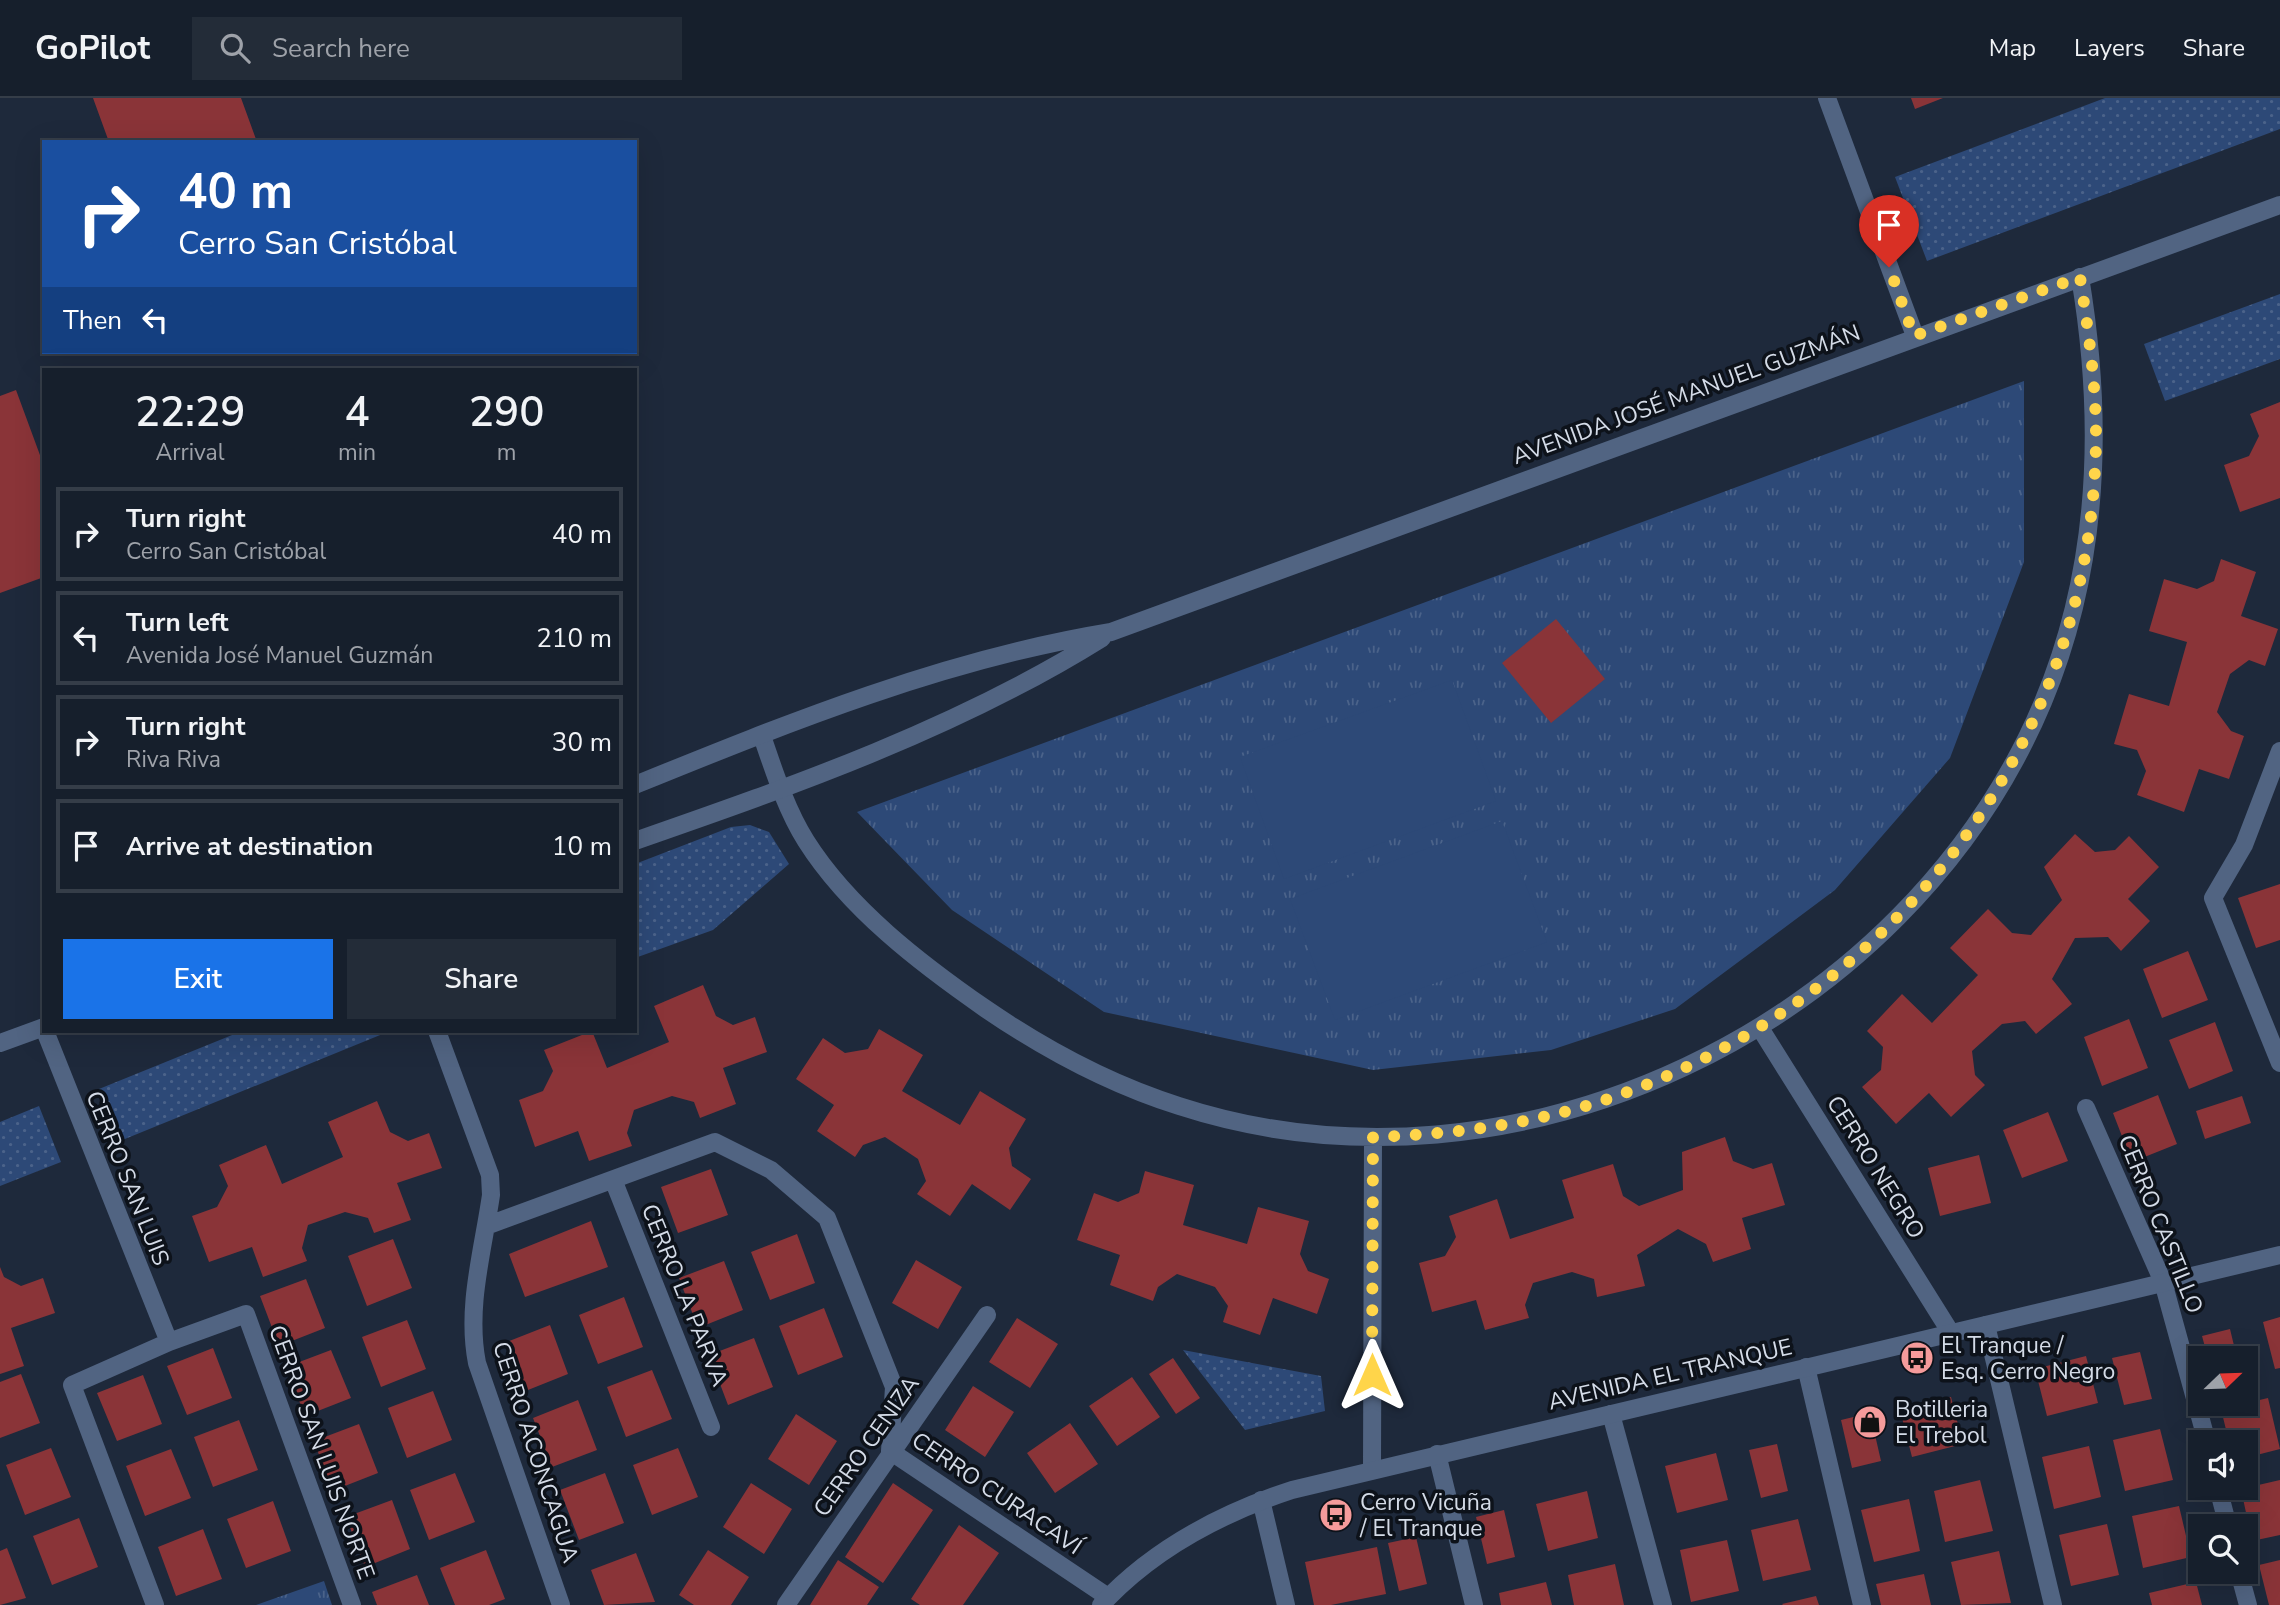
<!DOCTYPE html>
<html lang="en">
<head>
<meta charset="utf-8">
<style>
	:root { --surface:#161f2c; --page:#232c38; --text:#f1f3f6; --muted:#9ea2a9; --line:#353d48; --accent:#1a73e8 }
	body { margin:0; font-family:"Nunito Sans",sans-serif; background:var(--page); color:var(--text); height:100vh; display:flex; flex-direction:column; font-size:26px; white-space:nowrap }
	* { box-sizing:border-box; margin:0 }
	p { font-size:23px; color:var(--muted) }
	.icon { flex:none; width:38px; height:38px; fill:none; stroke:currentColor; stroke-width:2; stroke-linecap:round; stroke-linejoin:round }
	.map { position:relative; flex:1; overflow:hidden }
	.sheet { position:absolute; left:42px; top:270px; width:595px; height:665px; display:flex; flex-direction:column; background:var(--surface); border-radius:0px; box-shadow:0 7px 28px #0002,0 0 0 2px var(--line) }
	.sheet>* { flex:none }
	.hud { position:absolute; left:42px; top:42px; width:595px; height:214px; border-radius:0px; box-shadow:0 7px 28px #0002,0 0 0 2px var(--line); background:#1a4fa0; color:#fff; overflow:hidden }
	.needle { width:46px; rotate:67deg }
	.fabs { position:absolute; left:2188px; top:1248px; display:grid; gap:14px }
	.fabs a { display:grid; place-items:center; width:70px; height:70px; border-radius:0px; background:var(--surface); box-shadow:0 7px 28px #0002,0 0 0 2px var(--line); font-size:35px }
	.pin { position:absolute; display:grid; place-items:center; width:60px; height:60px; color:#fff; margin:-72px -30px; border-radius:50% 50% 50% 0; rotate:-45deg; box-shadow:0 0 7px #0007 }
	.pin .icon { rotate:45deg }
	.me { position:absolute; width:77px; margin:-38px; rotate:0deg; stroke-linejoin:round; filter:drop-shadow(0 0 5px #0008) }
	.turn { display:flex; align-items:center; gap:24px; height:147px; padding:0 21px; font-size:32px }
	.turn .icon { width:91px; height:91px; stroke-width:2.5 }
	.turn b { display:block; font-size:49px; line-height:60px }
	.then { display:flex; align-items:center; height:66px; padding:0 21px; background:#0003; gap:14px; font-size:26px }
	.eta { display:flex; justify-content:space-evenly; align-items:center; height:119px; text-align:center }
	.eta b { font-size:42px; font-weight:600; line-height:49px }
	.primary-button { display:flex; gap:14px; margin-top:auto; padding:14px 21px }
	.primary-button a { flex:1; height:80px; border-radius:0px; background:var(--accent); color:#fff; font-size:28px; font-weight:600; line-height:80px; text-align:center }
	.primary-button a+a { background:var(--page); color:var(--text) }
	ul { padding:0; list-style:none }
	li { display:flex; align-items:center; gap:21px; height:94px; margin:0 14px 10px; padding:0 7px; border:4px solid var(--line); border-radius:0px }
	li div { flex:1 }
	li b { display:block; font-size:26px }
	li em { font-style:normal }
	header { display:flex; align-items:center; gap:42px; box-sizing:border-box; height:98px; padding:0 35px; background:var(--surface); border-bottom:2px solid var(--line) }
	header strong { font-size:33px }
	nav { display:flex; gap:38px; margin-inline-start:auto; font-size:24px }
	.search { width:490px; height:63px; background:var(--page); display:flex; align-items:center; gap:18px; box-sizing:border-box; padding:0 24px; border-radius:0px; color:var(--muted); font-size:26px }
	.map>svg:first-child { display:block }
	.grass { fill:url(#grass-dots) }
	.park { fill:url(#park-tufts) }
	.pitch { fill:#2d4977 }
	.building { fill:#8a3438 }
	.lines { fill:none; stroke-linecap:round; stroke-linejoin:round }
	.minor { stroke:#516482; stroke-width:18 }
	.tertiary { stroke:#516482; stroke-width:18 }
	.route { stroke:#ffd54a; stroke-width:12; stroke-dasharray:0 21.6 }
	.labels { text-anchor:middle; stroke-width:7; stroke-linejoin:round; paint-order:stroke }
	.street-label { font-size:23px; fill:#d4dbe7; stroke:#0d121a }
	.poi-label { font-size:23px; fill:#d4dbe7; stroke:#0d121a; text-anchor:start }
</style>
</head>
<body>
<header>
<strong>GoPilot</strong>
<div class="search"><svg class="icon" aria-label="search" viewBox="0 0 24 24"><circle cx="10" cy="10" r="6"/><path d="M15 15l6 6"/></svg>Search here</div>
<nav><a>Map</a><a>Layers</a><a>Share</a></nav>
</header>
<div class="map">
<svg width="2280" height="1507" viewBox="0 0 2280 1507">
	<defs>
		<pattern id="grass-dots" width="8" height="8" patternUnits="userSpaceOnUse" patternTransform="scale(1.75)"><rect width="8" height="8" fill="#2d4977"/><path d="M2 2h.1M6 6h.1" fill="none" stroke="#4b638a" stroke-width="1.8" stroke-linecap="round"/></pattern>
		<pattern id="park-tufts" width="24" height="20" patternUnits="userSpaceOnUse" patternTransform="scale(1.75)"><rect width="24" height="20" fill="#2d4977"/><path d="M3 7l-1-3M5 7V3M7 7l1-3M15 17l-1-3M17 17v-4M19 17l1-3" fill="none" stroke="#4b638a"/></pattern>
	</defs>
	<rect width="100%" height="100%" fill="#1e293b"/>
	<path class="grass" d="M 2105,0 L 2280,0 L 2280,31 L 1927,163 L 1895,79 Z
		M 2280,196 L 2280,261 L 2165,303 L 2144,246 Z
		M 750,727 L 769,734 L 789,766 L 713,832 L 635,860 L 635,766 L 731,729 Z
		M 242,933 L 390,933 L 120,1043 L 99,991 Z
		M 39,1008 L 61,1064 L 0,1088 L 0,1024 Z
		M 1183,1252 L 1321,1278 L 1325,1313 L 1245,1332 Z"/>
	<path class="park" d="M 2024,283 L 2024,464 L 1950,660 L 1835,792 L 1675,911 L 1551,952 L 1373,972 L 1104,914 L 952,812 L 857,714 Z
		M 324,1483 L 332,1507 L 256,1507 Z"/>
	<path class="pitch" d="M 1452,582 L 1496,703 L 1284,781 L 1240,659 Z
		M 1502,723 L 1547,844 L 1335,922 L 1290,801 Z"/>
	<path class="building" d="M 93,0 L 241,0 L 257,44 L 109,44 Z
		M 1911,0 L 1943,0 L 1915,11 Z
		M 16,292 L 44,368 L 44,479 L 0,495 L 0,298 Z
		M 2280,304 L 2280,400 L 2240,414 L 2224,367 L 2249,358 L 2259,338 L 2250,316 Z
		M 2221,461 L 2256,474 L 2241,518 L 2278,531 L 2265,568 L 2249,562 L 2230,576 L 2217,614 L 2231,633 L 2244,638 L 2229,681 L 2199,671 L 2184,714 L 2137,697 L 2146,673 L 2137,652 L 2114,646 L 2129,596 L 2169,608 L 2187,544 L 2149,533 L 2164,481 L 2197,491 L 2214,483 Z
		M 1556,521 L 1605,581 L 1551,625 L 1502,565 Z
		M 2075,736 L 2095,754 L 2115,752 L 2129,738 L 2159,769 L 2128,801 L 2150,823 L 2121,853 L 2108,839 L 2075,840 L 2052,881 L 2072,906 L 2036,936 L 2025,923 L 2002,926 L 1972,953 L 1975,977 L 1985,987 L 1951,1019 L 1929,995 L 1896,1026 L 1862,989 L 1881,972 L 1883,949 L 1867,933 L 1902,896 L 1932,925 L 1978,877 L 1950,850 L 1988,811 L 2012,835 L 2031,837 L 2062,802 L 2044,769 Z
		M 2280,786 L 2280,842 L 2256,850 L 2238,800 Z
		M 2188,853 L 2208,902 L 2162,920 L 2143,871 Z
		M 703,887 L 716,918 L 733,927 L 755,919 L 767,954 L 723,970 L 736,1006 L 700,1020 L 694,1004 L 672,998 L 634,1012 L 627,1035 L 632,1048 L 589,1063 L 578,1033 L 535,1049 L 519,1002 L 543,993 L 553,973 L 544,952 L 592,933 L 607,970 L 669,944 L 654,908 Z
		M 2129,921 L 2148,970 L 2102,988 L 2084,939 Z
		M 2215,924 L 2233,973 L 2189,991 L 2169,942 Z
		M 879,931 L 923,957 L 902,993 L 960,1027 L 980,993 L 1026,1021 L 1009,1050 L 1012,1068 L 1031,1081 L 1010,1112 L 972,1086 L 950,1118 L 917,1096 L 926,1083 L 918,1061 L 885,1039 L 863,1047 L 855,1059 L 817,1033 L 834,1007 L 796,981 L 823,940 L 845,955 L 868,951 Z
		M 2158,997 L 2177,1046 L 2132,1064 L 2113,1015 Z
		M 2242,998 L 2251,1025 L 2205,1041 L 2196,1013 Z
		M 377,1003 L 390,1034 L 408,1043 L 429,1035 L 442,1070 L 397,1085 L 411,1122 L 374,1135 L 368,1120 L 345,1114 L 308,1127 L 302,1150 L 307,1163 L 263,1179 L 252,1149 L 209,1164 L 192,1118 L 217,1109 L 228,1088 L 219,1067 L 266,1047 L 282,1086 L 343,1059 L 328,1024 Z
		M 2048,1014 L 2068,1063 L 2022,1080 L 2003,1032 Z
		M 1725,1039 L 1733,1063 L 1753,1071 L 1772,1065 L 1785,1107 L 1742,1120 L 1751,1151 L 1713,1164 L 1706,1146 L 1678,1131 L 1637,1157 L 1645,1188 L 1597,1199 L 1594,1181 L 1572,1174 L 1533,1185 L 1525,1207 L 1529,1220 L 1485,1232 L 1476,1202 L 1432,1214 L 1419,1165 L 1445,1158 L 1456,1139 L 1449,1118 L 1497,1101 L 1510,1141 L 1574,1120 L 1562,1082 L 1613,1066 L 1623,1098 L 1639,1108 L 1683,1092 L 1682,1054 Z
		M 1979,1057 L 1991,1105 L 1940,1118 L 1928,1070 Z
		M 711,1071 L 728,1117 L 678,1135 L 661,1089 Z
		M 1145,1073 L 1194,1087 L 1183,1127 L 1247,1146 L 1258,1109 L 1309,1123 L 1300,1156 L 1308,1173 L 1329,1181 L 1317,1216 L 1273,1200 L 1260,1237 L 1223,1224 L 1228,1208 L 1215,1189 L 1177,1176 L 1158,1189 L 1153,1203 L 1110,1187 L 1120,1157 L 1077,1142 L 1094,1095 L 1118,1104 L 1139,1095 Z
		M 591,1123 L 608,1169 L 525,1199 L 509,1156 Z
		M 797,1136 L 815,1185 L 770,1202 L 751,1154 Z
		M 393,1141 L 412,1190 L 367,1208 L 348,1158 Z
		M 916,1162 L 962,1189 L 938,1231 L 892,1205 Z
		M 724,1163 L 743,1212 L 698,1230 L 679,1180 Z
		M 0,1169 L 4,1179 L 21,1188 L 43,1180 L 55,1215 L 11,1230 L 24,1268 L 0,1276 Z
		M 306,1181 L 325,1230 L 279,1248 L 260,1198 Z
		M 624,1199 L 643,1249 L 598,1266 L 579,1217 Z
		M 824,1210 L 843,1259 L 798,1277 L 779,1228 Z
		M 2280,1219 L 2280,1270 L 2275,1271 L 2263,1224 Z
		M 1017,1220 L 1058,1246 L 1030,1290 L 989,1264 Z
		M 407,1222 L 426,1271 L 381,1289 L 362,1239 Z
		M 550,1227 L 568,1276 L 523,1294 L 504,1245 Z
		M 2230,1231 L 2237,1260 L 2208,1260 L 2202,1238 Z
		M 754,1240 L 773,1289 L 728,1307 L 709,1257 Z
		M 213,1250 L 232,1300 L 187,1317 L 167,1268 Z
		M 331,1252 L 351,1300 L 305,1318 L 286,1269 Z
		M 2140,1254 L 2152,1301 L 2124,1307 L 2112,1260 Z
		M 2086,1258 L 2098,1305 L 2047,1318 L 2035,1271 Z
		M 1173,1260 L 1200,1300 L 1176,1316 L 1149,1276 Z
		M 652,1272 L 672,1321 L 626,1339 L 607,1289 Z
		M 21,1276 L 40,1325 L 0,1340 L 0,1284 Z
		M 143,1277 L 162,1326 L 117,1343 L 97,1295 Z
		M 1132,1279 L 1160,1319 L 1117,1348 L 1089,1308 Z
		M 973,1288 L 1014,1314 L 985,1359 L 945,1332 Z
		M 433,1293 L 452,1342 L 407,1360 L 388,1310 Z
		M 1951,1299 L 1963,1346 L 1912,1359 L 1900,1312 Z
		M 2268,1300 L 2280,1351 L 2245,1360 L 2245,1344 L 2229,1344 L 2221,1311 Z
		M 578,1302 L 597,1352 L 552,1369 L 533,1320 Z
		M 1870,1315 L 1881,1363 L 1852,1370 L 1841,1322 Z
		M 796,1316 L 837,1343 L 809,1387 L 768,1361 Z
		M 239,1322 L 258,1372 L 213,1389 L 194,1339 Z
		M 1070,1325 L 1098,1366 L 1055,1395 L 1027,1355 Z
		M 359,1326 L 378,1375 L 332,1393 L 314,1343 Z
		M 2160,1331 L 2173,1382 L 2125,1393 L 2113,1342 Z
		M 1777,1346 L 1788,1393 L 1761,1400 L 1749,1352 Z
		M 2089,1348 L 2101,1399 L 2054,1411 L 2042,1359 Z
		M 51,1350 L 71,1399 L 25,1417 L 6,1367 Z
		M 678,1350 L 698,1399 L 652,1417 L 633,1367 Z
		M 171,1351 L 191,1400 L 145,1418 L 126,1368 Z
		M 1716,1355 L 1728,1402 L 1677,1415 L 1665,1368 Z
		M 455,1375 L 475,1424 L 429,1442 L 410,1392 Z
		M 605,1375 L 624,1425 L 579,1442 L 560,1392 Z
		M 1980,1382 L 1993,1433 L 1945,1444 L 1934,1393 Z
		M 2280,1382 L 2280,1437 L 2252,1443 L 2241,1391 Z
		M 751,1385 L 792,1411 L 764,1456 L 723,1429 Z
		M 893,1385 L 933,1412 L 883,1485 L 845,1459 Z
		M 1587,1393 L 1598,1440 L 1548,1453 L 1536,1406 Z
		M 1909,1401 L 1920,1453 L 1874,1464 L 1861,1412 Z
		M 392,1402 L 410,1451 L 365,1469 L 346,1419 Z
		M 273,1403 L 291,1453 L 246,1470 L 227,1421 Z
		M 2179,1408 L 2191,1459 L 2143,1470 L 2132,1418 Z
		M 1504,1412 L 1515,1459 L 1487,1466 L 1476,1419 Z
		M 79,1420 L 98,1469 L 52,1487 L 33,1438 Z
		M 1798,1421 L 1811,1472 L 1763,1483 L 1751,1432 Z
		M 2107,1426 L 2119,1477 L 2071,1488 L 2059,1437 Z
		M 959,1427 L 999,1455 L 963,1507 L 920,1507 L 911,1501 Z
		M 203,1431 L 222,1481 L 176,1498 L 158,1449 Z
		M 1416,1439 L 1427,1486 L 1399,1493 L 1388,1445 Z
		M 1727,1442 L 1739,1493 L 1691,1504 L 1680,1452 Z
		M 1377,1449 L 1386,1496 L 1331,1507 L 1314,1507 L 1305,1464 Z
		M 7,1450 L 26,1500 L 0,1507 L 0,1453 Z
		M 486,1452 L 505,1501 L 489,1507 L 455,1507 L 440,1470 Z
		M 708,1452 L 749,1479 L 731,1507 L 694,1507 L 679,1497 Z
		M 1999,1453 L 2011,1505 L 1961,1507 L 1951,1464 Z
		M 636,1455 L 655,1504 L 604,1507 L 591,1472 Z
		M 838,1462 L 879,1489 L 867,1507 L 810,1507 Z
		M 2280,1462 L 2280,1507 L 2269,1507 L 2259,1467 Z
		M 1615,1466 L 1624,1507 L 1574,1507 L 1568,1477 Z
		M 1924,1476 L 1931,1507 L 1881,1507 L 1876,1486 Z
		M 417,1477 L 429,1507 L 377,1507 L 372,1494 Z
		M 1546,1484 L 1552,1507 L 1501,1507 L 1499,1495 Z
		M 2196,1484 L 2202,1507 L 2152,1507 L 2149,1495 Z
		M 1816,1498 L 1819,1507 L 1783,1507 L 1782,1506 Z"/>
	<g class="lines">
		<path class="minor" d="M 1827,0 L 1915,238
			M 762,638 C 774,673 786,711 806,743 C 849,811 921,866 986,911 C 1046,952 1109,986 1179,1008 C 1515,1117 1907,928 2043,604 C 2100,468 2104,323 2080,179
			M 2280,653 L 2244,747 L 2213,800 L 2280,965
			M 1760,930 L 1951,1235
			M 45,933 L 169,1244
			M 437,933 L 490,1077 L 491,1097 C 483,1153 466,1209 477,1265 L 561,1507
			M 2086,1010 L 2163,1184 L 2207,1344
			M 614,1084 L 711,1329
			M 486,1128 L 715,1044 L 771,1072 L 827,1120 L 894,1289 L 890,1353
			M 1986,1227 L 2053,1507
			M 1806,1269 L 1862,1507
			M 1611,1316 L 1663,1507
			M 890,1353 L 1108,1499
			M 1437,1356 L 1474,1507
			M 1372,1371 L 1373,1039
			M 2218,1390 L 2228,1428
			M 1261,1402 L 1286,1507
			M 2239,1474 L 2248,1507
			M 155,1507 L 72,1287 L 169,1244 L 246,1216 L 352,1507
			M 786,1507 L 987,1217"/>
		<path class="tertiary" d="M 635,687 C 790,624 946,561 1111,534 L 2280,107
			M 635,743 C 796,687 958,630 1102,540
			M 0,945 L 44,929
			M 1101,1507 C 1153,1451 1219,1416 1292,1392 L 2280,1157"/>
	</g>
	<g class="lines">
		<path class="route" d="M 1372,1277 L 1373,1039 C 1465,1036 1557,1023 1643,988 C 1900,885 2081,650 2095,371 C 2099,306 2090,243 2080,179 L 1914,238 L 1889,169"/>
	</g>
	<defs>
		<symbol id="bus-disc" viewBox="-11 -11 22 22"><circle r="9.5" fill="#f59b9b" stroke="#0d121a"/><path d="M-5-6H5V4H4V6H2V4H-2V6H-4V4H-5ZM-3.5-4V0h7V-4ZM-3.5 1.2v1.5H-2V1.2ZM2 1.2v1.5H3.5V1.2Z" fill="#111"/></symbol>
		<symbol id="shop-disc" viewBox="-11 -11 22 22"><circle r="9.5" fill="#f59b9b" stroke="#0d121a"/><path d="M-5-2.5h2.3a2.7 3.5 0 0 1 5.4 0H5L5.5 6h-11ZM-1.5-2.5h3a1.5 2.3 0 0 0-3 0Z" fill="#111"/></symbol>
	</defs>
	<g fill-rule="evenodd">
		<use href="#bus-disc" x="1898" y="1241" width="38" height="38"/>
		<use href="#shop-disc" x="1851" y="1305" width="38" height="38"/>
		<use href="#bus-disc" x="1317" y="1398" width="38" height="38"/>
	</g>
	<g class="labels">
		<g class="street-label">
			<text transform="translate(1686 296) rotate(-20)" y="8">AVENIDA JOSÉ MANUEL GUZMÁN</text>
			<text transform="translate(1876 1069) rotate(58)" y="8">CERRO NEGRO</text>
			<text transform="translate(128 1080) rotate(68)" y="8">CERRO SAN LUIS</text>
			<text transform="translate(2161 1126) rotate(68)" y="8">CERRO CASTILLO</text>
			<text transform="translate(685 1197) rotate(68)" y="8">CERRO LA PARVA</text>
			<text transform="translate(1670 1276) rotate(-13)" y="8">AVENIDA EL TRANQUE</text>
			<text transform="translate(866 1348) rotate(-55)" y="8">CERRO CENIZA</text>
			<text transform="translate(322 1354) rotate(70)" y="8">CERRO SAN LUIS NORTE</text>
			<text transform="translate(536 1354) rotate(72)" y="8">CERRO ACONCAGUA</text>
			<text transform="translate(997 1395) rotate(34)" y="8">CERRO CURACAVÍ</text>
		</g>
		<g class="poi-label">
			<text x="1941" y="1255">El Tranque /<tspan x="1941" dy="26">Esq. Cerro Negro</tspan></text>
			<text x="1895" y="1319">Botilleria<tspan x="1895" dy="26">El Trebol</tspan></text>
			<text x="1360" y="1412">Cerro Vicuña<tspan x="1360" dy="26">/ El Tranque</tspan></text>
		</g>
	</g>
</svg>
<div class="fabs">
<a><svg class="needle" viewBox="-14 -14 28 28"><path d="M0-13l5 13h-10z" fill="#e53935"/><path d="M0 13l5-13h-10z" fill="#9ea2a9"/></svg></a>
<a><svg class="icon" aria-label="sound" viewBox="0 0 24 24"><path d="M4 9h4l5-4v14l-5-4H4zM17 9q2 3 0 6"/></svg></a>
<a><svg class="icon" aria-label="search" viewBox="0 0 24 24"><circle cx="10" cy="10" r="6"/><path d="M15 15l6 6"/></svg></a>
</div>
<div class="pin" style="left:1889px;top:169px;background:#d93025"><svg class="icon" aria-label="arrive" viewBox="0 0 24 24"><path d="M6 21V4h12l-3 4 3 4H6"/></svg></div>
<svg class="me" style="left:1372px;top:1277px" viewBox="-20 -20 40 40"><path d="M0-17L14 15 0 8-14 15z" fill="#ffd54a" stroke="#fff" stroke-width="4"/></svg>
<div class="hud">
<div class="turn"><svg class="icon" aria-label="right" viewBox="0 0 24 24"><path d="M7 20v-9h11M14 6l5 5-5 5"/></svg><div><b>40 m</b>Cerro San Cristóbal</div></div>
<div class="then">Then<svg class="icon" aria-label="left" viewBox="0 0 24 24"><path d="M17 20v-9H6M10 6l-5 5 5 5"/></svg></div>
</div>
<section class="sheet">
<div class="eta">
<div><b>22:29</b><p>Arrival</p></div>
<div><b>4</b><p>min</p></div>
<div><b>290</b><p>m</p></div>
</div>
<ul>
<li><svg class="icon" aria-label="right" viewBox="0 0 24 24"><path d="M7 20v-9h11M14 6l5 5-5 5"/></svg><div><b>Turn right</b><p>Cerro San Cristóbal</p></div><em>40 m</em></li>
<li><svg class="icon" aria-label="left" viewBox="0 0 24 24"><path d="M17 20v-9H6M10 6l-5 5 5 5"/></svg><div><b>Turn left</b><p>Avenida José Manuel Guzmán</p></div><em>210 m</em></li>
<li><svg class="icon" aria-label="right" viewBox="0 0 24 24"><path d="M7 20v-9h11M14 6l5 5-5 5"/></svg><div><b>Turn right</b><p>Riva Riva</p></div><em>30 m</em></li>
<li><svg class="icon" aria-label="arrive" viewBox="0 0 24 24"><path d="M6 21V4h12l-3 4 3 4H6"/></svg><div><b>Arrive at destination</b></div><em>10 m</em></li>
</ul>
<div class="primary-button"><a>Exit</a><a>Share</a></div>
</section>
</div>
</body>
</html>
